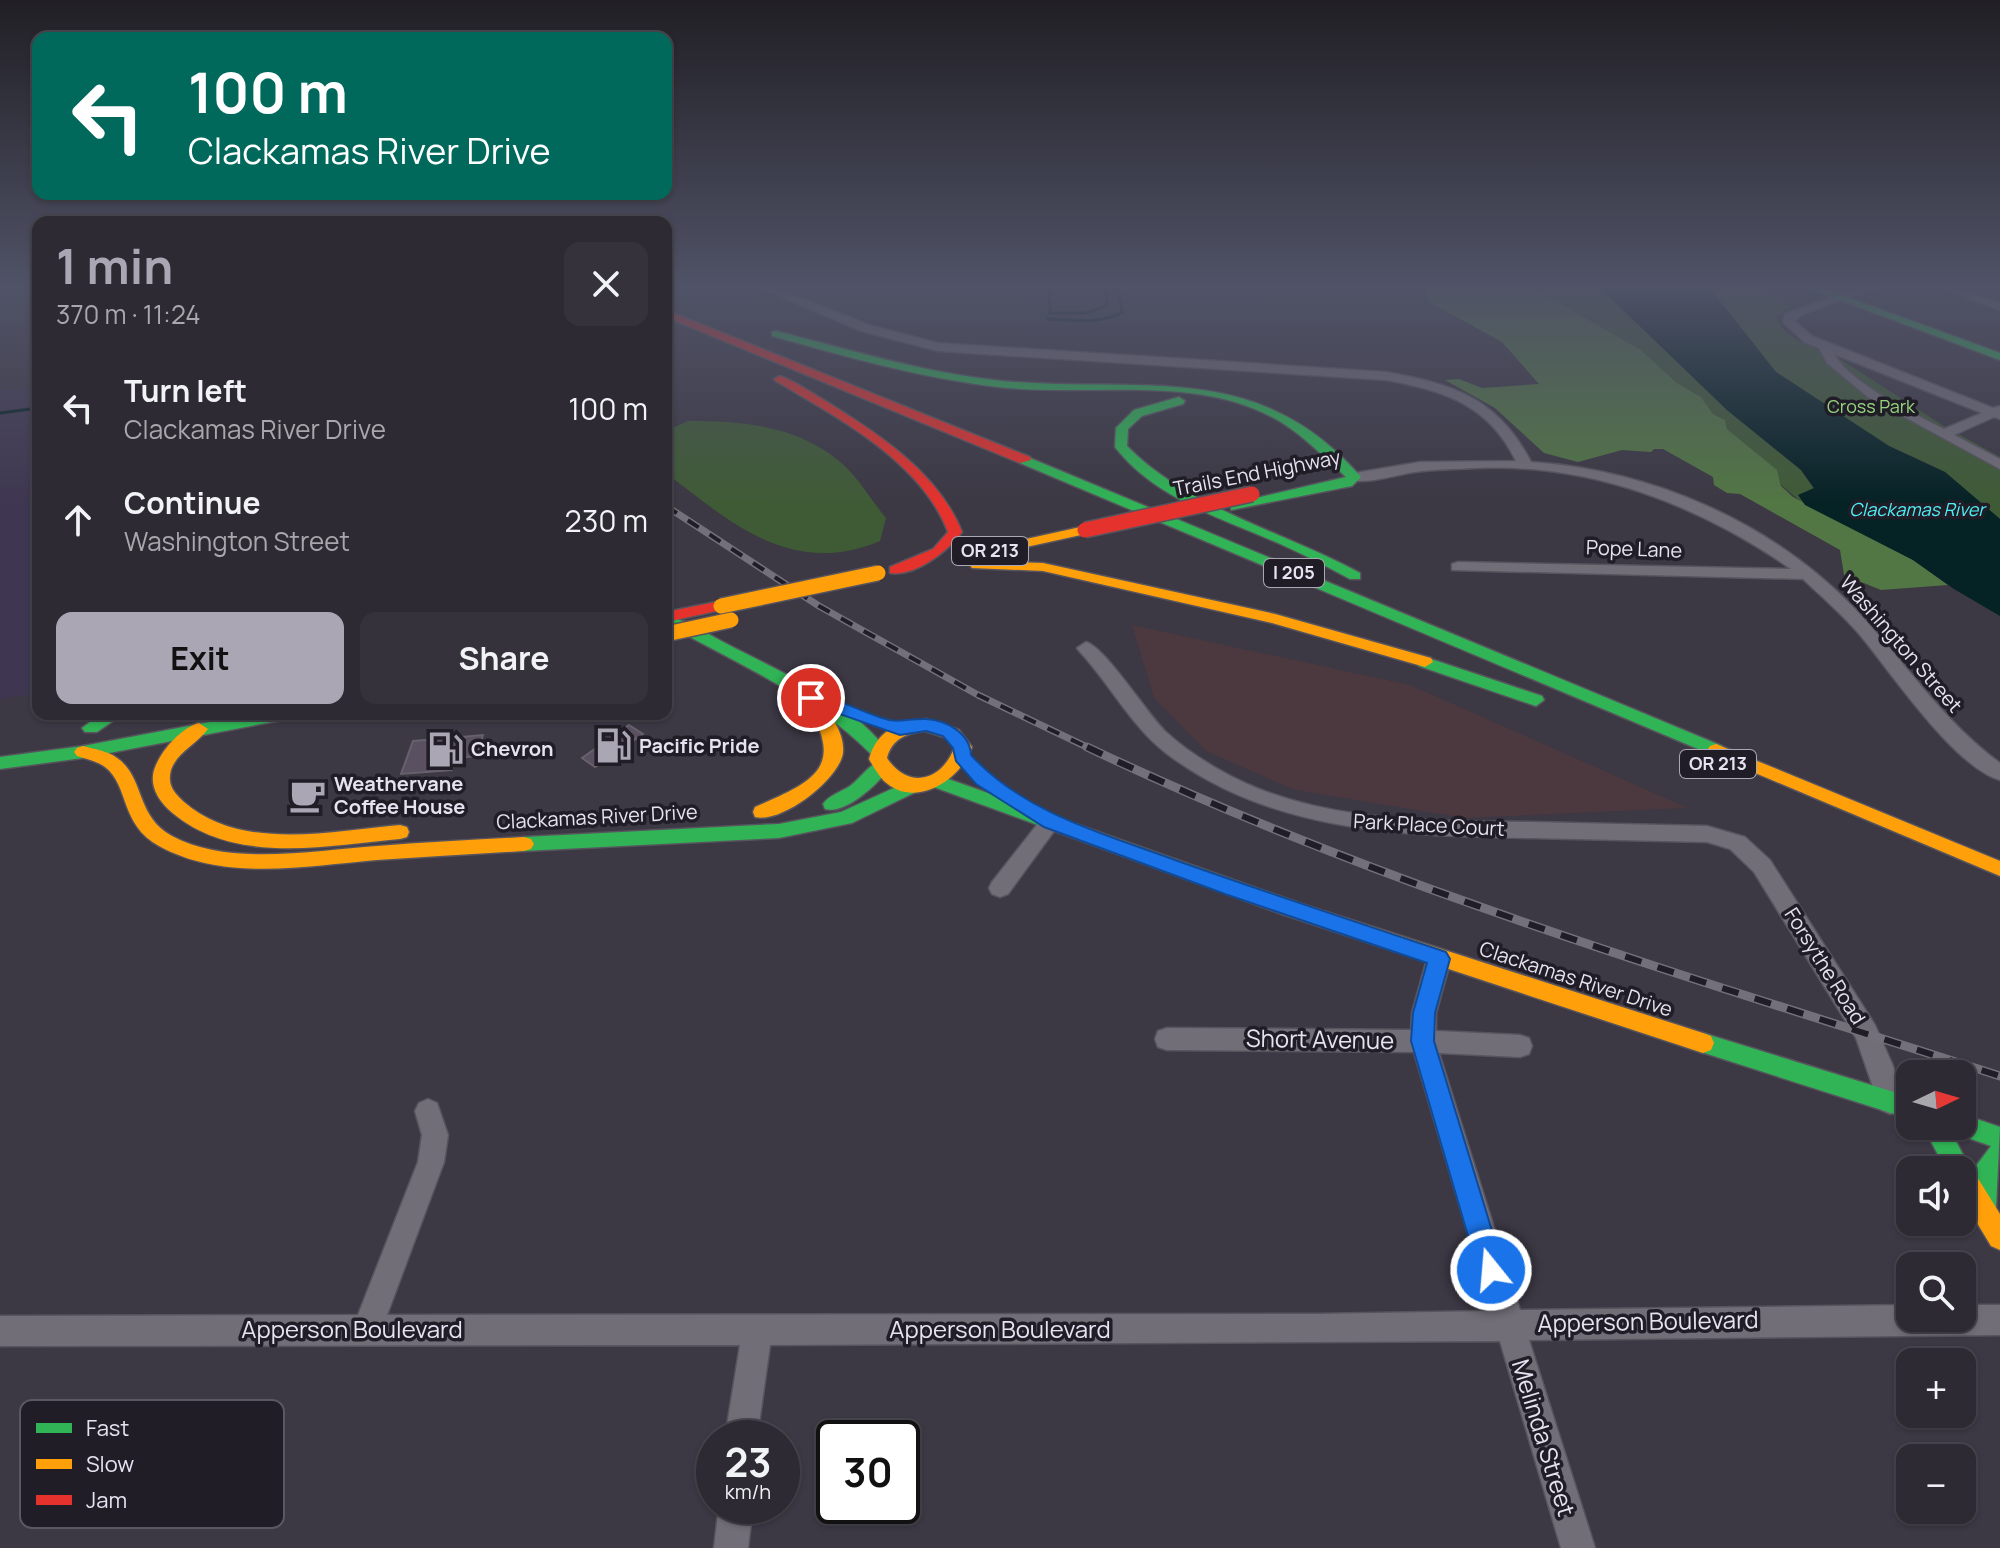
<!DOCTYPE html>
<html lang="en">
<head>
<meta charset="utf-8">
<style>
	:root { --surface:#2d2a33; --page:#35323b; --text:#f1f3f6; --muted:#a7a7ac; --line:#48464e; --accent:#aaa6b4 }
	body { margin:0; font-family:Manrope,sans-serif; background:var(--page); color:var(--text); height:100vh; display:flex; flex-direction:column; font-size:30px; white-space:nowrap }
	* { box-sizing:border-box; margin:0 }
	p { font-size:26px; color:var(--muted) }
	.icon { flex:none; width:44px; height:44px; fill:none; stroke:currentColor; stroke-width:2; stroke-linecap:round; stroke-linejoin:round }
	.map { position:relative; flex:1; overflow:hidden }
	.side { position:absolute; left:32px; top:216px; width:640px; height:504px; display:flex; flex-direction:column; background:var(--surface); border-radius:16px; box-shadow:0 2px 6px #0004,0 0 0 2px var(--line) }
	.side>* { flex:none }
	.hud { position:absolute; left:32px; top:32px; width:640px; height:168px; border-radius:16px; box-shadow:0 2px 6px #0004,0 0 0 2px var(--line); background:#00695c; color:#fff; overflow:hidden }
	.needle { width:52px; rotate:85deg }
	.buttons { position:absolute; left:1896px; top:1060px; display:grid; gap:16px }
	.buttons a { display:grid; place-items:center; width:80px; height:80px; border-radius:16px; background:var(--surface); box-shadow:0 2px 6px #0004,0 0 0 2px var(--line); font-size:40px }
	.speed { position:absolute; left:696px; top:1420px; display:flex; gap:16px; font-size:40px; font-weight:700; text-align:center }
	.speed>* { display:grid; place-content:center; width:104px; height:104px; border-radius:50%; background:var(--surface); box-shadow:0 2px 6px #0004,0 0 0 2px var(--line); line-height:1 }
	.speed small { font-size:20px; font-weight:400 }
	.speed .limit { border:4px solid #111; border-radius:12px; background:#fff; color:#111 }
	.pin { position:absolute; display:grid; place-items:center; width:68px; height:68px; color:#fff; margin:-34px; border:4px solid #fff; border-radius:50%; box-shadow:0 2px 8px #0007 }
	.me { position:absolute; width:88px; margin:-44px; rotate:343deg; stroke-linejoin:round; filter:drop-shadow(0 0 6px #0008) }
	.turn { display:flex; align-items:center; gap:28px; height:168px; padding:0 24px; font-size:36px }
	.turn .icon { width:104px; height:104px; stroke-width:2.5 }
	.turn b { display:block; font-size:56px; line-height:68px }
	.round { display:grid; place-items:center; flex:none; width:84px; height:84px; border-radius:16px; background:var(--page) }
	.summary { display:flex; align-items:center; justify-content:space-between; height:136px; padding:0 24px }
	h1 { font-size:48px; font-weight:700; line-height:60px; color:var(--accent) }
	.action { display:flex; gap:16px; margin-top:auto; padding:16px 24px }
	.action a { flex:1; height:92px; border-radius:16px; background:var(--accent); color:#111; font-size:32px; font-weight:700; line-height:92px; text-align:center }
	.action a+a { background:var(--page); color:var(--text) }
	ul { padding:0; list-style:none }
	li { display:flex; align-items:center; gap:24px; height:112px; padding:0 24px }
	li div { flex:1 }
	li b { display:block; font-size:30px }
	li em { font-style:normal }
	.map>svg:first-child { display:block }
	.built { fill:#3f3751 }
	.industrial { fill:#4b393f }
	.green { fill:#3f5b36 }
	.forest { fill:#527644 }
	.water { fill:#052225 }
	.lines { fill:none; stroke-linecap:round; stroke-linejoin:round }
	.stream { stroke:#052225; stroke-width:3 }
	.building { fill:#5a5061; stroke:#66616b; stroke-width:2 }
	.street-casing { stroke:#57545e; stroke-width:3 }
	.fast-casing { stroke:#57545e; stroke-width:3 }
	.slow-casing { stroke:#57545e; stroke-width:3 }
	.jam-casing { stroke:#57545e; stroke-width:3 }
	.street { fill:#726e78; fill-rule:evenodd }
	.fast { fill:#30b455; fill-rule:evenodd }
	.slow { fill:#ff9f0a; fill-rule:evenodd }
	.jam { fill:#e5322d; fill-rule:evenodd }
	.rail-far1-casing { stroke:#73707a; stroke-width:7 }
	.rail-casing { stroke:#73707a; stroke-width:9 }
	.rail-far1 { stroke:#201d27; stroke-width:4; stroke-dasharray:13; stroke-linecap:butt }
	.rail { stroke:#201d27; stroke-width:6; stroke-dasharray:17; stroke-linecap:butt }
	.slow-bridge-casing { stroke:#57545e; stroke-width:18; stroke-linecap:butt }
	.jam-bridge-casing { stroke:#57545e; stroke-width:18; stroke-linecap:butt }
	.slow-bridge { stroke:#ff9f0a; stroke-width:15 }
	.jam-bridge { stroke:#e5322d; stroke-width:15 }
	.route { fill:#1a73e8; stroke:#114b97; stroke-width:2 }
	.labels { text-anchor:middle; stroke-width:7; stroke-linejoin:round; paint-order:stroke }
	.far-park-label { font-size:18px; fill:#96d47f; stroke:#201d27 }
	.far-water-label { font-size:18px; font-style:italic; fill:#4deff7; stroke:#201d27 }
	.shield { fill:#201d27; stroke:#aba7b4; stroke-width:2 }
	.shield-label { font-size:18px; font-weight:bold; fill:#e6e2f0 }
	.street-label { font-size:20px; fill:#e6e2f0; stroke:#201d27 }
	.poi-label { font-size:20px; font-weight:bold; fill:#e6e2f0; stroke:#201d27; text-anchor:start }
	.near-street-label { font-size:24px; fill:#e6e2f0; stroke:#201d27 }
	.key { fill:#201d27; stroke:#5b5863; stroke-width:2 }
	.key-label { font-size:22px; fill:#e6e2f0 }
</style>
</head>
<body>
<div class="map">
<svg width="2000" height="1548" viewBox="0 0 2000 1548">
	<rect width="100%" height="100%" fill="#3c3844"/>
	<path class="built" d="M 38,387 L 38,694 L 0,699 L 0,391 Z"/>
	<path class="industrial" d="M 1132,625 L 1410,685 L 1688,808 L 1465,818 L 1295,790 L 1206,751 L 1154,698 Z"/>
	<path class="green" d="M 1530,286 L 1598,286 L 1727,410 L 1801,470 L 1814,489 L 1799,495 L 1805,505 L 1781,485 C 1779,468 1741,441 1727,429 L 1725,420 L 1713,414 L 1701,397 L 1677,383 L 1641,350 Z
		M 1708,286 L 1766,286 L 1792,306 L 1776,317 L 1782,328 L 1798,341 L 1840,359 L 1944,426 L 2000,457 L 2000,519 L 1945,472 L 1889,446 L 1776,372 Z
		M 688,421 C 741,421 795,425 838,460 C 856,474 871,500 886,518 L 880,541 C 792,578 731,523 666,473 L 666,431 Z"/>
	<path class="forest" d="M 1424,286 L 1530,286 L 1641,350 L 1677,383 L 1701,397 L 1713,414 L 1725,420 L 1727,429 L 1777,470 L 1781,486 L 1793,497 L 1913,560 L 1948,585 L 1881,590 L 1844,575 L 1840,550 L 1740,494 L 1727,493 L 1714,485 L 1713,477 L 1663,449 L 1654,449 L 1651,452 L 1622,450 L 1578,462 L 1544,453 L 1495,408 L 1445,380 L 1459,379 L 1482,388 L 1539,384 L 1502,342 L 1429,302 Z"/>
	<path class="water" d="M 1598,286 L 1708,286 L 1776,372 L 1889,446 L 1945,472 L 2000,519 L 2000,616 L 1954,589 L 1913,560 L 1805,505 L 1798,495 L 1814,488 L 1801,470 L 1727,410 Z"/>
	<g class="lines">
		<path class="stream" d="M 1049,286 L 1050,313 C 1070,313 1089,316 1107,305 L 1106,290
			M 1048,319 C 1073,320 1098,324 1122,313 L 1119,286
			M 0,413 L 38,408"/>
	</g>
	<path class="building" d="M 629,725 L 643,734 L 595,767 L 582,758 Z
		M 483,735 L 477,756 L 456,758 L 452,770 L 401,774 L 413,741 Z"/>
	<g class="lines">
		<defs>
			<path id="street" d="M 756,286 L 772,286 L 869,325 L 938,343 L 1386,372 C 1453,384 1498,398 1531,462 C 1651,470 1772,522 1855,609 C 1904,660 1942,721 2000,763 L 2000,780 C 1954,767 1891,672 1860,635 C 1842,614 1822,597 1803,579 L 1452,570 L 1452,564 L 1458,562 L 1791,569 C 1699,505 1591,463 1476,468 C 1456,469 1435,469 1415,472 C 1395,475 1369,484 1349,480 L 1349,474 L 1420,462 L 1516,461 C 1488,404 1445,391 1386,380 L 938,351 L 861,331 Z
				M 1863,286 L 1880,286 L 1801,315 L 1795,321 L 1812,336 L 1993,408 L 2000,406 L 2000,419 L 1994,417 L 1954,435 L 2000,459 L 2000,469 L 1868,397 L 1827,363 L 1819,348 L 1804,342 L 1783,322 L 1785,314 L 1793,311 ZM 1834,354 L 1982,413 L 1944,429 C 1911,412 1853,385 1834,354 Z
				M 1935,286 L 1952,286 L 2000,303 L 2000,310 Z
				M 1086,642 C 1106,648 1147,714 1166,732 C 1181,746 1199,758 1216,768 C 1309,823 1426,821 1530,822 C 1589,823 1648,825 1707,826 L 1745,837 L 1770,860 L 1875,1025 L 1893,1066 L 1903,1102 L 1899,1110 L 1890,1114 L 1881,1110 L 1856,1038 L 1754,872 L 1730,849 L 1707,842 C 1648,841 1590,839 1531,838 C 1405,836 1271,833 1166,753 C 1131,726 1110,684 1080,652 L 1077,648 Z
				M 1050,814 L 1057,817 L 1060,822 L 1057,827 L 1008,894 L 1000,897 L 992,894 L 989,888 L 992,882 L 1043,817 Z
				M 1439,949 L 1447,952 L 1451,959 L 1436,1013 L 1436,1031 L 1520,1035 L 1529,1038 L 1532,1046 L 1529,1054 L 1520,1057 L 1439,1053 L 1520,1310 L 1910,1305 L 1910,1318 L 1962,1318 L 1962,1305 L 2000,1305 L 2000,1335 L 1529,1340 L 1595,1548 L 1561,1548 L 1500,1341 L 770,1345 L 757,1438 L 725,1438 L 740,1345 L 0,1346 L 0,1316 L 358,1315 L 418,1162 L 422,1135 L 415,1111 L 419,1103 L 428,1099 L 437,1103 L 448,1135 L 444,1162 L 387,1315 L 1316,1314 L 1491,1311 L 1414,1052 L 1167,1050 L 1158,1047 L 1155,1039 L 1158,1031 L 1167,1028 L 1411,1030 L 1412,1013 L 1427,959 L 1431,952 Z
				M 719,1506 L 753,1506 L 748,1548 L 714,1548 Z"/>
			<path id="fast" d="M 1802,286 L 1817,286 L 2000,353 L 2000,360 Z
				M 776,331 C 851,350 925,373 1003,381 C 1140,394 1257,357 1361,477 L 1352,486 L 1231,510 L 1231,504 L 1346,477 C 1325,458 1305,437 1281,422 C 1198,372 1090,398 998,387 C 921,378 847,357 772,336 L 772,332 Z
				M 1179,397 L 1185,401 L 1183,404 L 1142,416 L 1128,429 L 1127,446 C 1187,508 1285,532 1360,573 L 1360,579 L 1350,579 C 1326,566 1303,554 1278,543 C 1220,518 1155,498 1115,447 L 1116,428 L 1134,410 Z
				M 1025,456 L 1722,746 L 1725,750 L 1722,754 L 1710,754 L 1020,463 L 1019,460 Z
				M 677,619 C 694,624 711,636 727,644 C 777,670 855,704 887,751 L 884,755 L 872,755 C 816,698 741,665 671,627 L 669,624 Z
				M 1425,657 L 1542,696 L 1544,700 L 1536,706 L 1530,704 L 1419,666 L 1417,662 L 1419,658 Z
				M 101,714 L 123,714 L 97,732 L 85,732 L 82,728 Z
				M 252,714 L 291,714 L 282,720 L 83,758 L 0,769 L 0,757 L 83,746 Z
				M 881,761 L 890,767 C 879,783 846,815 825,809 L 823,804 C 829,795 841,792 850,786 C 861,778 868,765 881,761 Z
				M 937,775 L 1296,902 L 1299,908 L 1296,914 L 1289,916 L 1282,914 L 931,786 L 928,781 L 931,776 Z
				M 916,778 L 925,784 L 922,789 L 852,823 L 779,838 L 524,851 L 517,849 L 514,844 L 517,839 L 524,837 L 779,824 L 841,812 Z
				M 1703,1033 L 1910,1097 L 1910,1119 L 1695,1050 L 1692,1043 L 1695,1036 Z
				M 1962,1114 L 2000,1127 L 1996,1208 L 1993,1217 L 1984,1220 L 1975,1217 L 1972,1208 L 1973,1170 L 1991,1146 L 1954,1133 L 1951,1126 L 1962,1126 Z
				M 1923,1126 L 1948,1126 L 1971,1170 L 1968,1178 L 1962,1180 L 1962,1170 L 1946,1170 Z"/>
			<path id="slow" d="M 1085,526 L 1090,527 L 1090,533 L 990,555 L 983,551 L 990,547 Z
				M 977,561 L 1043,563 L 1275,614 L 1431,658 L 1433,662 L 1425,667 L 1272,623 L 1043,571 L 972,568 L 970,565 Z
				M 815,699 L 821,701 C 831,717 845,733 843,753 C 839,780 781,824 755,817 L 753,812 L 755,807 C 812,782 846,769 807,705 Z
				M 926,719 L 959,730 L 972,747 C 961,780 915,810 884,781 C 878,775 873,766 869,759 C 877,730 898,722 926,719 ZM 925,731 L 947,738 L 954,748 C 942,781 908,790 887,758 C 892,739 906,733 925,731 Z
				M 199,723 L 208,729 C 197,744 177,752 171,770 C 167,785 174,793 184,802 C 241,852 332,831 400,825 L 407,827 L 409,832 L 407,837 L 400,839 C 324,846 230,866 168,809 C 156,797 148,782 156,765 C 163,749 181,728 199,723 Z
				M 1716,744 L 2000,861 L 2000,876 L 1710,754 L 1707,750 L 1710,746 Z
				M 83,746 C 94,749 108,751 117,758 C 145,777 135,816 172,836 C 229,867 316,850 377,846 C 426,842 475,840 524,837 L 531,839 L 534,844 L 531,849 L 524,851 C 475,854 426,857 377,860 C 307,866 224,882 159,846 C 120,825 129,785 105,767 C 97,761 86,759 77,756 L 74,752 L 77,748 Z
				M 1289,900 L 1703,1033 L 1711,1036 L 1714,1043 L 1711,1050 L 1703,1053 L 1282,914 L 1279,908 L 1282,902 Z
				M 1962,1163 L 1971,1167 L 2000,1214 L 2000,1250 L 1991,1246 L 1962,1198 L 1962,1170 L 1952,1170 Z"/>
			<path id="jam" d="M 666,310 L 1030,457 L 1031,460 L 1020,463 L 666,317 Z
				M 780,376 C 795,381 810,392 824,400 C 877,433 938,472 962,532 C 948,551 915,577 890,573 L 890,567 L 933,549 L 948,532 C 921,461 838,418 776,381 L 774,379 Z
				M 721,601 L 729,606 L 726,609 L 666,622 L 666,612 Z"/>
		</defs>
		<use href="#street" class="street-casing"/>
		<use href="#fast" class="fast-casing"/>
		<use href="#slow" class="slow-casing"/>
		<use href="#jam" class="jam-casing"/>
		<use href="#street" class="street"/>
		<use href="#fast" class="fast"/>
		<use href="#slow" class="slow"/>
		<use href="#jam" class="jam"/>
		<defs>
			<path id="rail-far1" d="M 666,506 L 819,606 L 978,695 L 1091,749"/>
			<path id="rail" d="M 1087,747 C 1379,886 1692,978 2000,1076"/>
		</defs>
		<use href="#rail-far1" class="rail-far1-casing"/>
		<use href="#rail" class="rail-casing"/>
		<use href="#rail-far1" class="rail-far1"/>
		<use href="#rail" class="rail"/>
		<defs>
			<path id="slow-bridge" d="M 721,606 L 878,573
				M 666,634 L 731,620"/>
			<path id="jam-bridge" d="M 1085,530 L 1252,494"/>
		</defs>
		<use href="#slow-bridge" class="slow-bridge-casing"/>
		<use href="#jam-bridge" class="jam-bridge-casing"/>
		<use href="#slow-bridge" class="slow-bridge"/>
		<use href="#jam-bridge" class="jam-bridge"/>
	</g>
	<linearGradient id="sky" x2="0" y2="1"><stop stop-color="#211f25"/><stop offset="0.57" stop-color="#505367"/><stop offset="1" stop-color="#505367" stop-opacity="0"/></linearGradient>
	<rect width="2000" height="503" fill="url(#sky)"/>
	<path class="route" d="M 811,692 C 836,698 857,710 882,718 C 899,724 909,718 926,719 C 946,720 970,733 971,755 C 1024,813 1104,834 1175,860 C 1265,892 1356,922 1446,952 L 1450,959 L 1435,1013 L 1434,1041 L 1504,1270 L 1500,1279 L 1491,1283 L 1482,1279 L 1478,1270 L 1411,1041 L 1413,1013 L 1427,963 L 1225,894 L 1044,827 L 976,784 L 956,761 L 953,748 L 943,736 L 926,731 L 900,735 L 805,702 L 802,698 Z"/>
	<defs>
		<symbol id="fuel-bare" viewBox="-9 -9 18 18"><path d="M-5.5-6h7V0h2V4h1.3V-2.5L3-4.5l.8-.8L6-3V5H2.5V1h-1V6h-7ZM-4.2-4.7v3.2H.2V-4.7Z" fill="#aaa6b4" stroke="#201d27" stroke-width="2.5" paint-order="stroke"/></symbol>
		<symbol id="cafe-bare" viewBox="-9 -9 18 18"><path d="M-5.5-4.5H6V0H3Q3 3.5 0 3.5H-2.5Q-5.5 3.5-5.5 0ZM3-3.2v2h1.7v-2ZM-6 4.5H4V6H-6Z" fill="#aaa6b4" stroke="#201d27" stroke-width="2.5" paint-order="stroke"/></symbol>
	</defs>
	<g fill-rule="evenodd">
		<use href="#fuel-bare" x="588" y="720" width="51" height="51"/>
		<use href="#fuel-bare" x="420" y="724" width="51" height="51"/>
		<use href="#cafe-bare" x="282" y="770" width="51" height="51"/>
	</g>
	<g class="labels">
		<g class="far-park-label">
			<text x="1871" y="413">Cross Park</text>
		</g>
		<g class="far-water-label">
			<text x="1917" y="516">Clackamas River</text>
		</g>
		<g class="shield">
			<rect x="952" y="537" width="76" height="28" rx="6"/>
			<rect x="1264" y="559" width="60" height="28" rx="6"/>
			<rect x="1680" y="750" width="76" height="28" rx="6"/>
		</g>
		<g class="shield-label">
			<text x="990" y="557">OR 213</text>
			<text x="1294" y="579">I 205</text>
			<text x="1718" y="770">OR 213</text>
		</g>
		<g class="street-label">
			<text transform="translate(1257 473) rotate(-11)" y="7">Trails End Highway</text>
			<text transform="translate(1634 549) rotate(2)" y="7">Pope Lane</text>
			<text transform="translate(1901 644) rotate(49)" y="7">Washington Street</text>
			<text transform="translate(597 817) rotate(-3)" y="7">Clackamas River Drive</text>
			<text transform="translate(1429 825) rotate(3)" y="7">Park Place Court</text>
			<text transform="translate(1825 966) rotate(58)" y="7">Forsythe Road</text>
			<text transform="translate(1576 979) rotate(18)" y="7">Clackamas River Drive</text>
		</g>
		<g class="poi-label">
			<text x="639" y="753">Pacific Pride</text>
			<text x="471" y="756">Chevron</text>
			<text x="334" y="791">Weathervane<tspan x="334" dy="23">Coffee House</tspan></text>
		</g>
		<g class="near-street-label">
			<text transform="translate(1320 1040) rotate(1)" y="8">Short Avenue</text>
			<text transform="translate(1648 1322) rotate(-1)" y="8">Apperson Boulevard</text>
			<text x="352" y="1338">Apperson Boulevard</text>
			<text x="1000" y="1338">Apperson Boulevard</text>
			<text transform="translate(1543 1438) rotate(73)" y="8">Melinda Street</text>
		</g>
	</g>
	<rect x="20" y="1400" width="264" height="128" rx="12" class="key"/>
	<rect x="36" y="1423" width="36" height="10" fill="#30b455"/>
	<rect x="36" y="1459" width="36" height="10" fill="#ff9f0a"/>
	<rect x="36" y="1495" width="36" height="10" fill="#e5322d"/>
	<g class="key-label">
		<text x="86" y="1436">Fast</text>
		<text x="86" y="1472">Slow</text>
		<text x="86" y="1508">Jam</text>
	</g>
</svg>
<div class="buttons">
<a><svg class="needle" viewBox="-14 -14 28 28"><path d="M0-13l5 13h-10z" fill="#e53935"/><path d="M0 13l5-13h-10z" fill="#a7a7ac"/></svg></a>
<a><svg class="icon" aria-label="sound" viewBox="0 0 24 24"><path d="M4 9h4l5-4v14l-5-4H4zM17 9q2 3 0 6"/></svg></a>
<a><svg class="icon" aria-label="search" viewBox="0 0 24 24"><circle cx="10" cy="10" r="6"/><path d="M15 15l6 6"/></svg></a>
<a>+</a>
<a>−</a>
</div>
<div class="speed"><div>23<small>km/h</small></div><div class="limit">30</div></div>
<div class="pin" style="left:811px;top:698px;background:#d93025"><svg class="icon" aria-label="arrive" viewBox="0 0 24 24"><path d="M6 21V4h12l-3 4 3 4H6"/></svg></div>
<svg class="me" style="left:1491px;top:1270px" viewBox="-20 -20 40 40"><circle r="17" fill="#1a73e8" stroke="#fff" stroke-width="3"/><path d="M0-11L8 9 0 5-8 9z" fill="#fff"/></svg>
<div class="hud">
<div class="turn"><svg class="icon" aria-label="left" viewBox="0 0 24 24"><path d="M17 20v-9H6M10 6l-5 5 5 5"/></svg><div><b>100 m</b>Clackamas River Drive</div></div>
</div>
<section class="side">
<div class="summary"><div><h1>1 min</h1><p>370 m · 11:24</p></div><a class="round"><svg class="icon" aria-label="close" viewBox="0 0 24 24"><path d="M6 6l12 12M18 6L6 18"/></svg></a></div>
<ul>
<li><svg class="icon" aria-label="left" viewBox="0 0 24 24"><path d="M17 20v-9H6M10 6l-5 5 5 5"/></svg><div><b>Turn left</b><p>Clackamas River Drive</p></div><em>100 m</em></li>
<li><svg class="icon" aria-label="ahead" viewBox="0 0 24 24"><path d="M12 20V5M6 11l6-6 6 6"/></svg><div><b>Continue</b><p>Washington Street</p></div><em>230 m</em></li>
</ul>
<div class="action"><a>Exit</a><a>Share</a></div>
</section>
</div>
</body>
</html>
